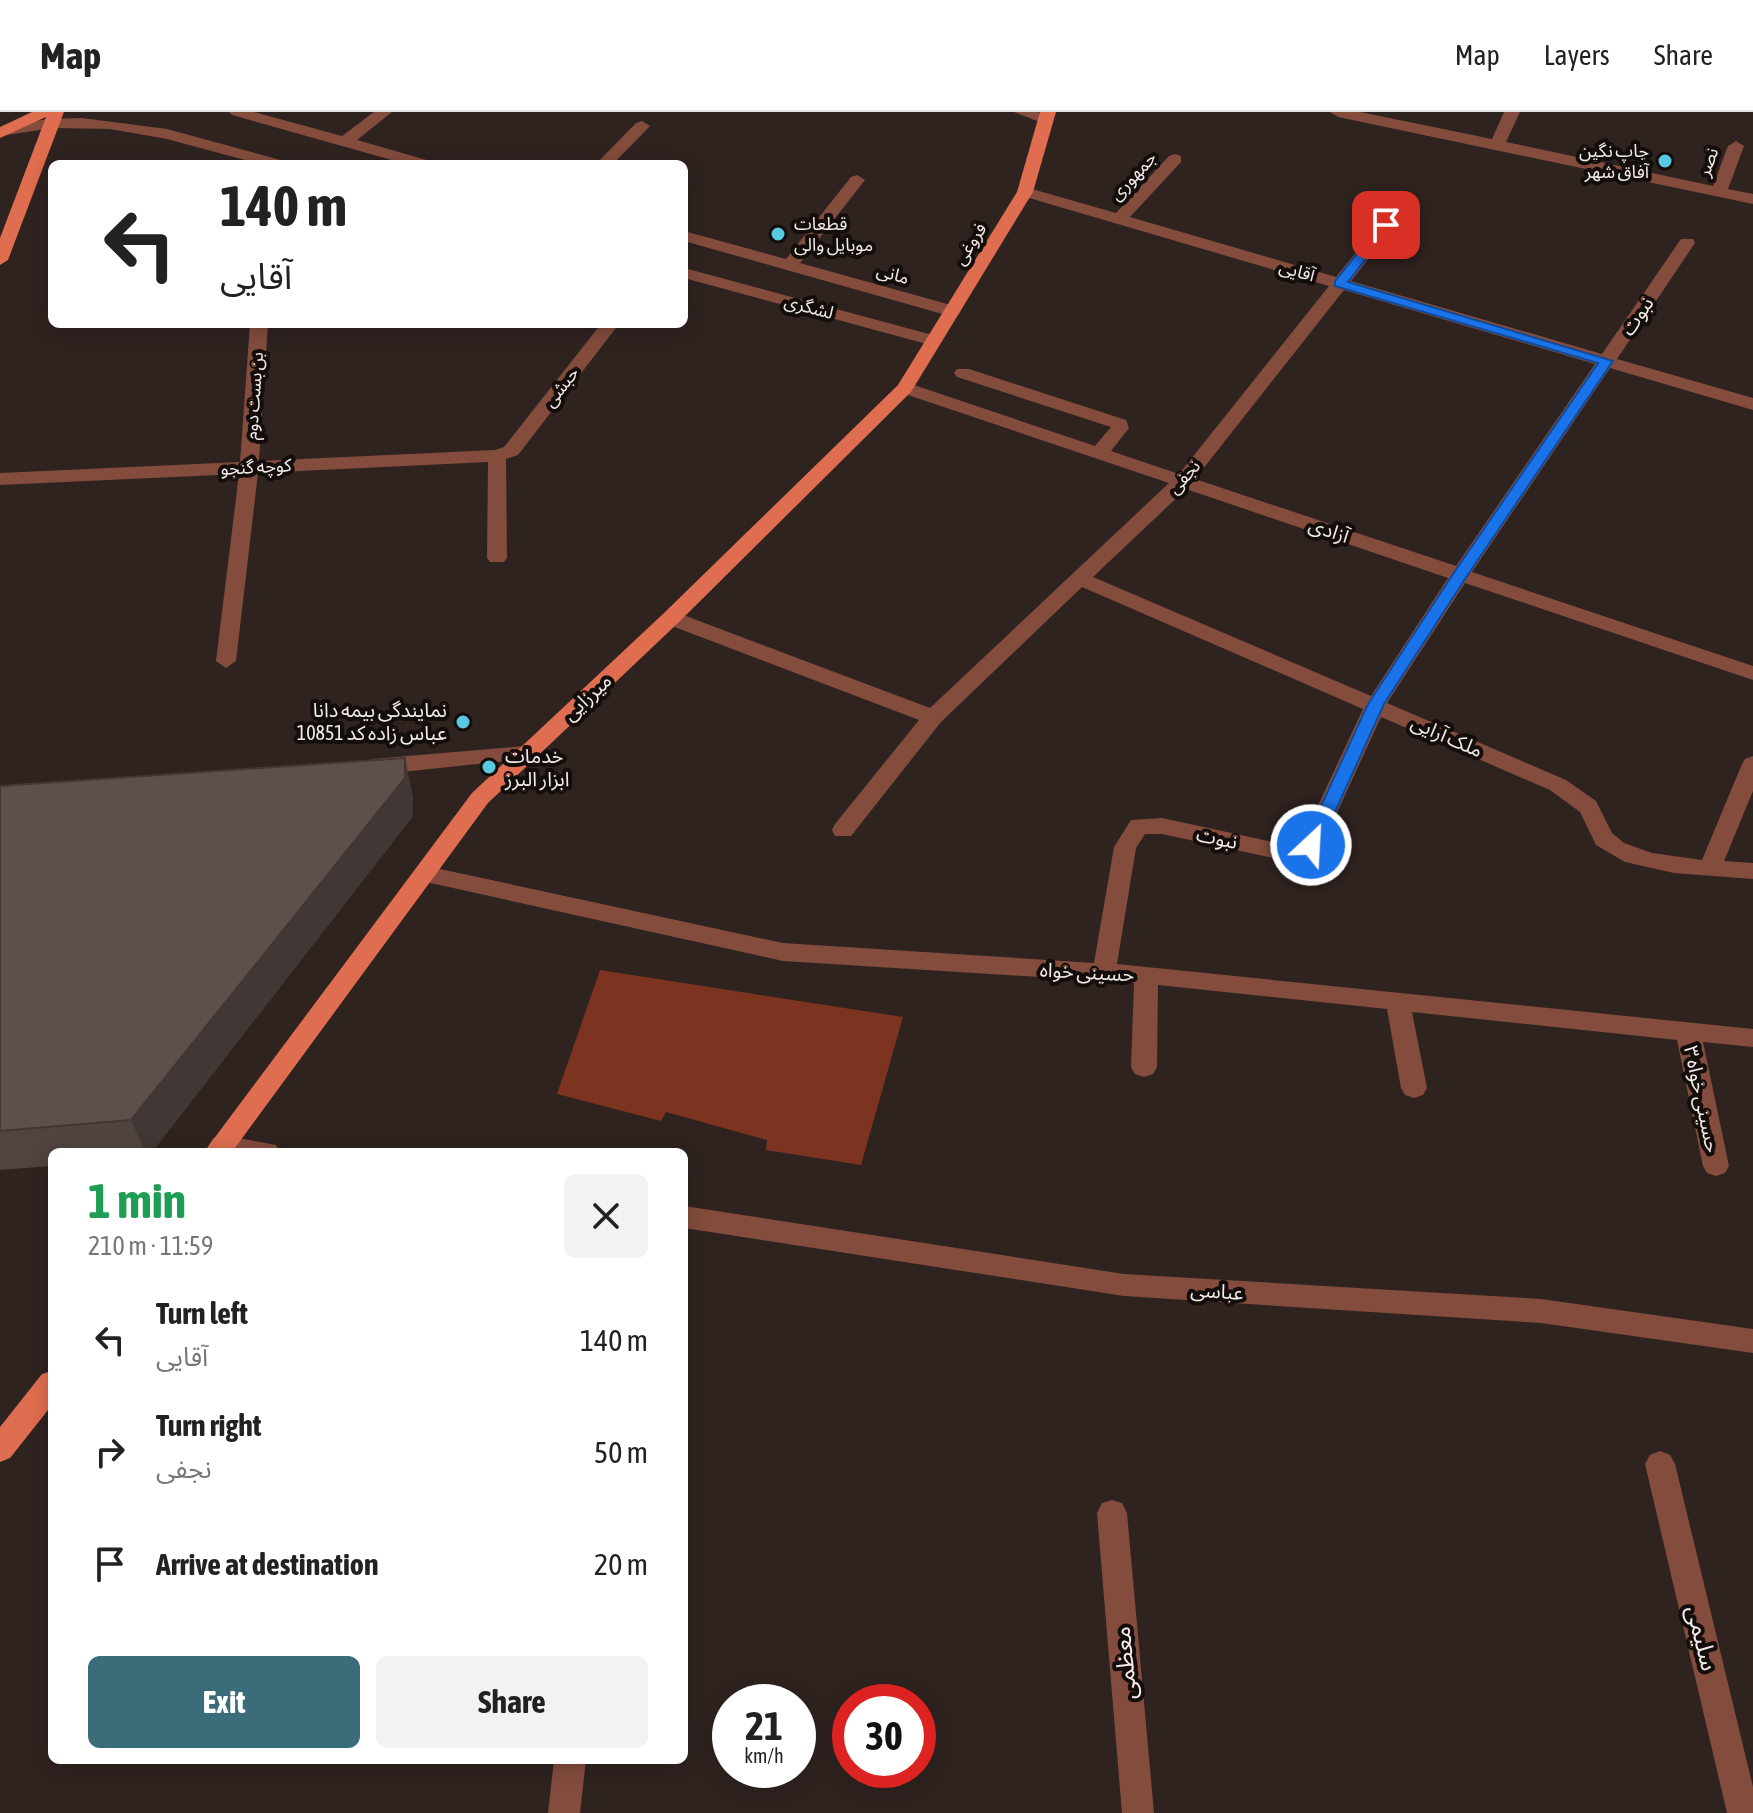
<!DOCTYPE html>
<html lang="en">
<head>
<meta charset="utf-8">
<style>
	:root { --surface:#fff; --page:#f2f2f2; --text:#222; --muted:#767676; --line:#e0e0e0; --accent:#3a6d79 }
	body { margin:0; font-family:"Asap Condensed","Noto Sans Arabic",sans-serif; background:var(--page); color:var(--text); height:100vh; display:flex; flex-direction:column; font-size:30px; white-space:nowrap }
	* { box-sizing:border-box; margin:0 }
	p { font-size:26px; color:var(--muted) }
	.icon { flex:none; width:44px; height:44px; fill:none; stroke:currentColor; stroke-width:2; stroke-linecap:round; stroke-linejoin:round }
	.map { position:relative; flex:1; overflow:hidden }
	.details { position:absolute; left:48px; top:1036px; width:640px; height:616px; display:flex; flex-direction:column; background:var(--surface); border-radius:12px; box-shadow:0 4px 20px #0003 }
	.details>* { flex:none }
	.guide { position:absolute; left:48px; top:48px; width:640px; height:168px; border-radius:12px; box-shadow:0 4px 20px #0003; background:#fff; color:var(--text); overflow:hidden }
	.speed { position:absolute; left:712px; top:1572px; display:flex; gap:16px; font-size:40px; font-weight:700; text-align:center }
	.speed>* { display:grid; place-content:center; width:104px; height:104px; border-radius:50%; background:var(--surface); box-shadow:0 4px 20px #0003; line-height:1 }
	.speed small { font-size:20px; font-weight:400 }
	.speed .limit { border:12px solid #d22; background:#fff; color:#111 }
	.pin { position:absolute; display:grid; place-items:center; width:68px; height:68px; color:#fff; margin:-34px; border-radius:16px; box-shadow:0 4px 12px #0006 }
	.me { position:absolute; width:88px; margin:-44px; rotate:25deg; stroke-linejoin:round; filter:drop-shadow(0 0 6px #0008) }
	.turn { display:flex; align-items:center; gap:28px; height:168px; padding:0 40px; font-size:36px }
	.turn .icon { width:104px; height:104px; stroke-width:2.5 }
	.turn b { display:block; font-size:56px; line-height:68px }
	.round { display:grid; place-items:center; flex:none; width:84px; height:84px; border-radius:12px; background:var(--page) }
	.headline { display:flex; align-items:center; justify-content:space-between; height:136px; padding:0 40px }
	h1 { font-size:48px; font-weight:700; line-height:60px; color:#1e9e55 }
	.cta { display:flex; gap:16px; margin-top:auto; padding:16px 40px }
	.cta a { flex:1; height:92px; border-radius:12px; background:var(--accent); color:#fff; font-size:32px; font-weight:700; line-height:92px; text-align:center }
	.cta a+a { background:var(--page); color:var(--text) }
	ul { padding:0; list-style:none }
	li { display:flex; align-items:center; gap:24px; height:112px; padding:0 40px }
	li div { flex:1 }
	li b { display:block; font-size:30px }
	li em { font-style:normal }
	header { display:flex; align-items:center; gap:48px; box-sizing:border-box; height:112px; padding:0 40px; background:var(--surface); border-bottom:2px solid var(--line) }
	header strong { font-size:38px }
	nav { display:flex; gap:44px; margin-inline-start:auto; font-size:28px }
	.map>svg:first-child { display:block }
	.green { fill:#7c3320 }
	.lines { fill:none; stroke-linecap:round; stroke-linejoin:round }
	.minor { fill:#834c3d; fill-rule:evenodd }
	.major { fill:#df6d4f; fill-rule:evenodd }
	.wall { fill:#504441 }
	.shaded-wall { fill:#413735 }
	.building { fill:#5d4f4c; stroke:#413735; stroke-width:2 }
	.route { fill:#1a73e8; stroke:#114b97; stroke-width:2 }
	.poi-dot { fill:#58c9e3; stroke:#130e0c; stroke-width:3 }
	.labels { text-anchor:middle; stroke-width:8; stroke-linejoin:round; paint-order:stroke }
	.far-poi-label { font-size:18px; fill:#f3ebe8; stroke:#130e0c; text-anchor:end }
	.far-street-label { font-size:18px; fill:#f3ebe8; stroke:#130e0c }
	.street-label { font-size:20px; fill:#f3ebe8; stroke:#130e0c }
	.poi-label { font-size:20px; fill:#f3ebe8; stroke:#130e0c; text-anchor:end }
	.near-street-label { font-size:24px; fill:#f3ebe8; stroke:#130e0c }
</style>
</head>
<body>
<header>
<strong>Map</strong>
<nav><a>Map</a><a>Layers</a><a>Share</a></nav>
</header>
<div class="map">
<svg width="1753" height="1701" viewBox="0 0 1753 1701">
	<rect width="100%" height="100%" fill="#2f2320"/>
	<path class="green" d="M 600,858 L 903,905 L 861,1053 L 766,1038 L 767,1028 L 666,1000 L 661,1009 L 557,982 Z"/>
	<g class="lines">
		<path class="minor" d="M 229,0 L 254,0 L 342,24 L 374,0 L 392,0 L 357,28 L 430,49 L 432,52 L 406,52 L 232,3 Z
			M 1014,0 L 1038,0 L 1053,7 L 1045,12 Z
			M 1330,0 L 1360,0 L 1492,27 L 1504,0 L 1520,0 L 1506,30 L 1713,74 L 1728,34 L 1736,29 L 1744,34 L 1728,77 L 1753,82 L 1753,92 L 1338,5 Z
			M 82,6 L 167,17 L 284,49 L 286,52 L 260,52 L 167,27 L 110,17 L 53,16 L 0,24 L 0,16 L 4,15 L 47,7 Z
			M 642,9 L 650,14 L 613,52 L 596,52 L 636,11 Z
			M 1175,42 L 1181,44 L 1181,50 L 1130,105 L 1336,165 L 1396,91 L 1408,91 L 1410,94 L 1408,97 L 1351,169 L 1602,242 L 1681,127 L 1693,127 L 1695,131 L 1617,247 L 1753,286 L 1753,298 L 1610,256 L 1472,460 L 1753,554 L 1753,568 L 1465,471 L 1387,591 L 1566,668 L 1596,689 L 1612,721 L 1624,731 L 1652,741 L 1702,748 L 1742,652 L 1745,647 L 1753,644 L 1753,679 L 1724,749 L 1753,751 L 1753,767 L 1674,761 L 1625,750 L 1596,733 L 1580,700 L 1550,678 L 1381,605 L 1322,733 L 1307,746 L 1283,748 L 1162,722 L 1145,722 L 1136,736 L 1117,852 L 1753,917 L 1753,935 L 1703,930 L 1729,1054 L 1725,1061 L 1716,1064 L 1707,1061 L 1703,1054 L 1677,928 L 1412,900 L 1427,976 L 1423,983 L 1414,986 L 1405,983 L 1401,976 L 1387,897 L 1158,873 L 1157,955 L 1153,962 L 1144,965 L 1135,962 L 1131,955 L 1134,871 L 783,849 L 426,770 L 418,768 L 414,762 L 418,756 L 426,754 L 783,831 L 1094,851 L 1114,735 L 1131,708 L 1162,706 L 1283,732 L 1295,732 L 1302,728 L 1363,597 L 1082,475 L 941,610 L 851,724 L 835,724 L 832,718 L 835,712 L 919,608 L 664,511 L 661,506 L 671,499 L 678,501 L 930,596 L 1169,371 L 899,280 L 896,276 L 899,272 L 911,272 L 1095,334 L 1111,315 L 957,265 L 954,261 L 957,257 L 969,257 L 1126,308 L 1129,316 L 1111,339 L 1179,362 L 1329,174 L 1019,83 L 1017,80 L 1025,75 L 1116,101 L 1169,44 ZM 1344,178 L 1595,252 L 1456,454 L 1195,367 ZM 1186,377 L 1448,466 L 1371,584 L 1093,465 Z
			M 857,63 L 865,68 L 800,151 L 958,195 L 961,199 L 958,203 L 946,203 L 684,129 L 684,119 L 786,147 L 851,65 Z
			M 684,156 L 940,225 L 943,229 L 934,234 L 684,166 Z
			M 250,212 L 268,212 L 259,349 L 495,338 L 504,335 L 601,212 L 619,212 L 518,343 L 506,347 L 507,446 L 504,450 L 490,450 L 487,446 L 488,350 L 258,361 L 236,549 L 226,556 L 216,549 L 239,362 L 0,373 L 0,361 L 240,350 Z
			M 526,634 L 534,636 L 537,641 L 534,646 L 373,663 L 365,660 L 362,655 L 365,650 L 373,647 Z
			M 222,1023 L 276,1033 L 280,1040 L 213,1040 L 209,1033 L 213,1026 Z
			M 684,1094 L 1124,1162 L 1541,1187 L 1753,1217 L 1753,1241 L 1541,1211 L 1124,1184 L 684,1116 Z
			M 1660,1339 L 1670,1343 L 1675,1352 L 1753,1675 L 1753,1701 L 1727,1701 L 1645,1352 L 1650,1343 Z
			M 1112,1388 L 1122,1391 L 1127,1401 L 1154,1701 L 1122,1701 L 1097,1401 L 1102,1391 Z
			M 554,1648 L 586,1648 L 580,1701 L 548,1701 Z"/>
		<path class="major" d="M 32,0 L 64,0 L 8,148 L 0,153 L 0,126 L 46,5 L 0,26 L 0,15 Z
			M 1040,0 L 1056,0 L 1033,80 L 911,280 L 678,511 L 488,691 L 232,1040 L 204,1040 L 472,681 L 664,501 L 898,273 L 1017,80 Z
			M 52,1259 L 52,1293 L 10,1346 L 0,1350 L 0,1315 L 42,1262 Z"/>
	</g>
	<path class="wall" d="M 0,674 L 413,685 L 413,704 L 152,1040 L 52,1040 L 52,1054 L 0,1058 Z"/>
	<path class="shaded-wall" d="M 405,646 L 413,685 L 413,704 L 152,1040 L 145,1040 L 131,1008 Z"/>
	<path class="building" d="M 405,646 L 405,666 L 131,1008 L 0,1019 L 0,674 Z"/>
	<path class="route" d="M 1382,111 L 1392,113 L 1348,170 L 1613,249 L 1467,464 L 1384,592 L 1320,733 L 1311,739 L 1303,733 L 1368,592 L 1455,459 L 1598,251 L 1335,174 L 1335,169 Z"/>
	<g class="poi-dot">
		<circle cx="1665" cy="49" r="8"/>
		<circle cx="778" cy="122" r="8"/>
		<circle cx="463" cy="610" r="8"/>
		<circle cx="489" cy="655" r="8"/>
	</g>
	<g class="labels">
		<g class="far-poi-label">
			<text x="1649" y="45">چاپ نگین<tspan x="1649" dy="21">آفاق شهر</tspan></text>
			<text x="794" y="118" text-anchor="start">قطعات<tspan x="794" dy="21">موبایل والی</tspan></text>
		</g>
		<g class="far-street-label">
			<text transform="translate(1708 50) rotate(-70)" y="6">نصر</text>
			<text transform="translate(1133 64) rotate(-47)" y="6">جمهوری</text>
			<text transform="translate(970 132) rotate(-58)" y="6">فروغی</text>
			<text transform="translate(1297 159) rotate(16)" y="6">آقایی</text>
			<text transform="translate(893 162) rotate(16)" y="6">مانی</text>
			<text transform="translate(809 195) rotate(15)" y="6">لشگری</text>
			<text transform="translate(561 275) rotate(-52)" y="6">حبشی</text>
			<text transform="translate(254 284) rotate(-86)" y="6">بن بست دوم</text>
			<text transform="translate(256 355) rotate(-3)" y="6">کوچه گنجو</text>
			<text transform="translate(1184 365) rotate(-48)" y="6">نجفی</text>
		</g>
		<g class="street-label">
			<text transform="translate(1637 204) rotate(-56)" y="7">نبوت</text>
			<text transform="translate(1329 418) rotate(19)" y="7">آزادی</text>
			<text transform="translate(587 585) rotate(-43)" y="7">میرزایی</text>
			<text transform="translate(1447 624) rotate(24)" y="7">ملک آرایی</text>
			<text transform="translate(1217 726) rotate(12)" y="7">نبوت</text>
			<text transform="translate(1087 860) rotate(3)" y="7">حسینی خواه</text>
			<text transform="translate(1702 987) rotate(78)" y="7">حسینی خواه ۳</text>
			<text transform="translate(1217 1179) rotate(4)" y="7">عباسی</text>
		</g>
		<g class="poi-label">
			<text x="447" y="605">نمایندگی بیمه دانا<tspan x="447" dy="23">عباس زاده کد 10851</tspan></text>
			<text x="505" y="651" text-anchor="start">خدمات<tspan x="505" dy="23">ابزار البرز</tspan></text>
		</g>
		<g class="near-street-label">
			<text transform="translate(1702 1526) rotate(76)" y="8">سلیمی</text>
			<text transform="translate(1125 1551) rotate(-95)" y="8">معظمی</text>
		</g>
	</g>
</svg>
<div class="speed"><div>21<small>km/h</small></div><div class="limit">30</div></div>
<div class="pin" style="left:1386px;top:113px;background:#d93025"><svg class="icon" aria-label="arrive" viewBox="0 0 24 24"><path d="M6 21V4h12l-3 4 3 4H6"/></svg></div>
<svg class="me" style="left:1311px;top:733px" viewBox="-20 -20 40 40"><circle r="17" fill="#1a73e8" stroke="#fff" stroke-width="3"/><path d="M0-11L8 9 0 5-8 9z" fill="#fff"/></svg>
<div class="guide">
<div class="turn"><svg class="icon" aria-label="left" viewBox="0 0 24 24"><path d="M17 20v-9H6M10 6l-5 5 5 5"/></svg><div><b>140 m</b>آقایی</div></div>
</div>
<section class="details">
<div class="headline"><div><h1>1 min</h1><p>210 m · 11:59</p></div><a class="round"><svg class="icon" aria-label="close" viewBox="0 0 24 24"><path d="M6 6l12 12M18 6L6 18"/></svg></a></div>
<ul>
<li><svg class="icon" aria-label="left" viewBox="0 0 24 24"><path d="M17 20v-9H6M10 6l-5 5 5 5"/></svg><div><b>Turn left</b><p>آقایی</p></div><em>140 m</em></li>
<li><svg class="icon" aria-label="right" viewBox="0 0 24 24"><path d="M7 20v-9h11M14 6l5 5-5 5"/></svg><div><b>Turn right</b><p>نجفی</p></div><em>50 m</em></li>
<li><svg class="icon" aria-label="arrive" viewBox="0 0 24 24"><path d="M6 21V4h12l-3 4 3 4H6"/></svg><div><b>Arrive at destination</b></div><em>20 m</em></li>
</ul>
<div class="cta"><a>Exit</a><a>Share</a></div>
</section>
</div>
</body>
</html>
